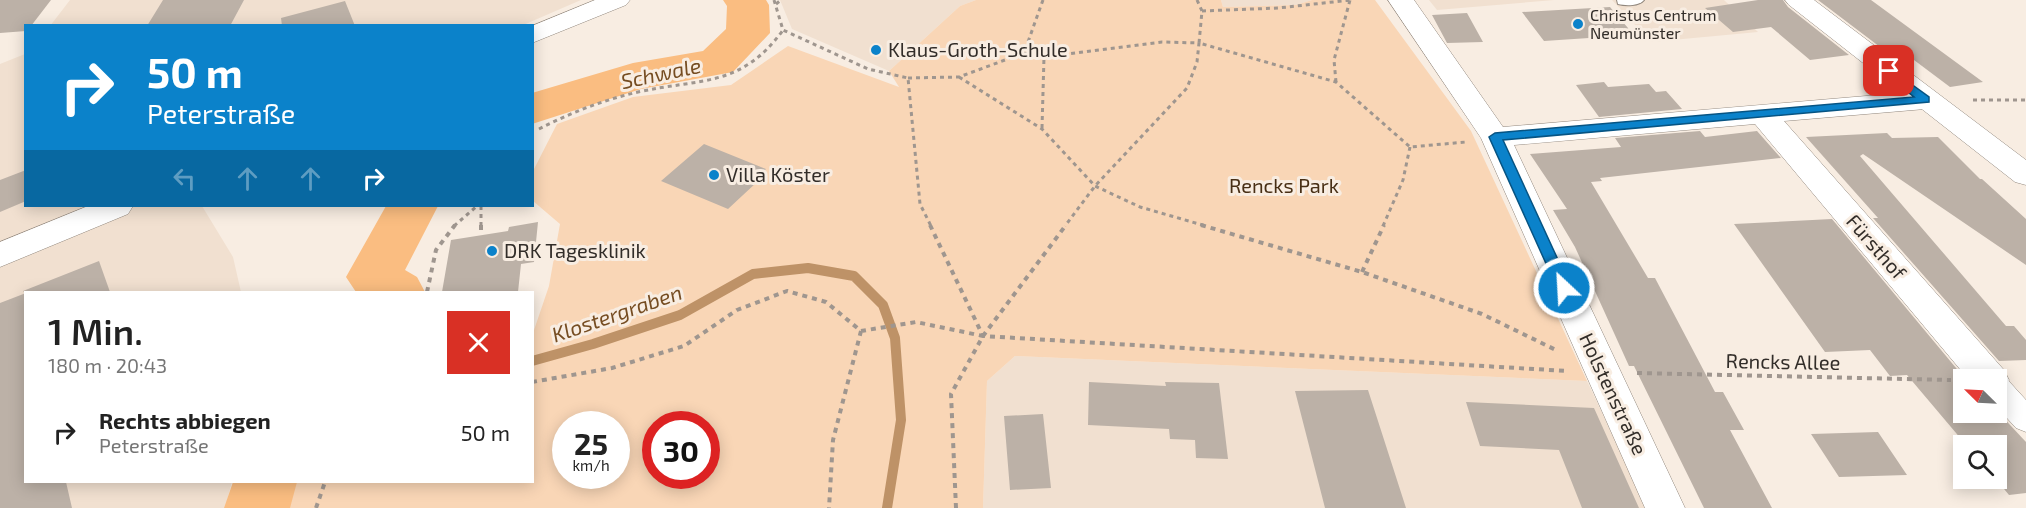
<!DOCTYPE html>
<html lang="de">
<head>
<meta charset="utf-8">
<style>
	:root { --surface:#fff; --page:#f6f6f6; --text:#222; --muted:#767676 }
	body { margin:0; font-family:"Exo 2",sans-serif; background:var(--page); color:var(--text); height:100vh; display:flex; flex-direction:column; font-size:22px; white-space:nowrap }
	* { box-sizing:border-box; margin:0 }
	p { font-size:20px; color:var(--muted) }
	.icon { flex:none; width:33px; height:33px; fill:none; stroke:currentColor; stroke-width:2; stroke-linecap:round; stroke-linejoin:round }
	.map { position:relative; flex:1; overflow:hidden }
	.side { position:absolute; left:24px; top:291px; width:510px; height:192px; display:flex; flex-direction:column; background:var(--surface); border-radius:0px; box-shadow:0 3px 15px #0003 }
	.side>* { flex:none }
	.banner { position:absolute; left:24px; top:24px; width:510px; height:183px; border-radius:0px; box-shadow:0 3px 15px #0003; background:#0b82ca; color:#fff; overflow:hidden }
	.needle { width:39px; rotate:294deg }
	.fabs { position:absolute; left:1953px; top:369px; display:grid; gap:12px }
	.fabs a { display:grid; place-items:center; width:54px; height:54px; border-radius:0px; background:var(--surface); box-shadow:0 3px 15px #0003; font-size:30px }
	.speed { position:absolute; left:552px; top:411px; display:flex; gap:12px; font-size:30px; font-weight:700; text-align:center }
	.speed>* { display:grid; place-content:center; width:78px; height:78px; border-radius:50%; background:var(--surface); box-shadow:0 3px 15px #0003; line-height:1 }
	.speed small { font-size:15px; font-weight:400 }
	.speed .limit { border:9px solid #d22; background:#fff; color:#111 }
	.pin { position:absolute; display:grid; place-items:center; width:51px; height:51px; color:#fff; margin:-26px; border-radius:12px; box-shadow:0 3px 9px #0006 }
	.me { position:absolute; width:66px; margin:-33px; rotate:335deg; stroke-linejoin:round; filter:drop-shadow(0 0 4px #0008) }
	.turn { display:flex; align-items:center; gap:21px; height:126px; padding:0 24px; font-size:27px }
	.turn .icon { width:78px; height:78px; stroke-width:2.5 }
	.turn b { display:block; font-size:42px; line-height:51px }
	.lanes { display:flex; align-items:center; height:57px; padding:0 24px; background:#0003; justify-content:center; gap:30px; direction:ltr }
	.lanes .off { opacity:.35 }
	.round { display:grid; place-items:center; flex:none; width:63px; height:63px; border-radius:0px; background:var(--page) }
	.headline { display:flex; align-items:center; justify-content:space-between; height:102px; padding:0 24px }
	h1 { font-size:36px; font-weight:600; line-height:45px }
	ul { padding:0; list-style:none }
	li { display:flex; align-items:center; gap:18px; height:78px; padding:0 24px }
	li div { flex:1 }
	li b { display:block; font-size:22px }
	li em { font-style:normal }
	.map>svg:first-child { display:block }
	.built { fill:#f1e0d0 }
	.green { fill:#f9d6b6; fill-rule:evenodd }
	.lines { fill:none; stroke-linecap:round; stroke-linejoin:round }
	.stream { stroke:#be9267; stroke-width:10 }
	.river { fill:#fabd81; fill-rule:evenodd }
	.building { fill:#bcb1a7 }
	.service-casing { stroke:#91877d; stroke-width:2 }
	.pedestrian-casing { stroke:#91877d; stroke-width:1 }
	.minor-casing { stroke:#91877d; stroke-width:1 }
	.tertiary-casing { stroke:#91877d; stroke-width:1 }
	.path-far1 { stroke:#9f968f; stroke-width:3; stroke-dasharray:4 4; stroke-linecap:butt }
	.path { stroke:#9f968f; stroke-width:4; stroke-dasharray:5 5; stroke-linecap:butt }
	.service { fill:#fff; fill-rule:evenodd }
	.pedestrian { fill:#fff; fill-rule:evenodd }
	.minor { fill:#fff; fill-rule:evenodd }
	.tertiary { fill:#fff; fill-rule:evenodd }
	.route { fill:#0b82ca; stroke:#075483; stroke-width:1.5 }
	.poi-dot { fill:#0b82ca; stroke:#f8ede2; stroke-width:2 }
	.labels { text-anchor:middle; stroke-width:6; stroke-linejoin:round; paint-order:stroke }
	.far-poi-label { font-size:16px; fill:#322d29; stroke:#f8ede2; text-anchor:start }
	.poi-label { font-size:20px; fill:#322d29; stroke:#f8ede2; text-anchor:start }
	.park-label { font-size:20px; fill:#482f15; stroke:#f8ede2 }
	.street-label { font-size:20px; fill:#322d29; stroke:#f8ede2 }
	.water-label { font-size:21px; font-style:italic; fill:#764d22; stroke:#f8ede2 }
</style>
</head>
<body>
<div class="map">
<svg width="2026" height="508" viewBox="0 0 2026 508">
	<rect width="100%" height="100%" fill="#f8ede2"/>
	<path class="built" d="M 70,0 L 581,0 L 521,26 L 50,26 Z
		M 780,0 L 976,0 L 960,6 L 889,71 L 792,29 Z
		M 1221,0 L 1312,0 L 1296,5 L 1223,7 Z
		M 1429,0 L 1554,0 L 1437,10 Z
		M 1612,0 L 1724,0 L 1758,32 L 1651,42 Z
		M 25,54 L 26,206 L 202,206 L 233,257 L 241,292 L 26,292 L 26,482 L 232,482 L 225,508 L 0,508 L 0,64 Z
		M 1015,356 L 1587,381 L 1647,508 L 983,508 L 987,381 Z"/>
	<path class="green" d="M 976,0 L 1221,0 L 1223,7 L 1296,5 L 1312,0 L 1375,0 L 1471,131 L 1587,381 L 1015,356 L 987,381 L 983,508 L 278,508 L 287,482 L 532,482 L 533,333 L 549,286 L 560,224 L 533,201 L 533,171 L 557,124 L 633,97 L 731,85 L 788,46 L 899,87 L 889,71 L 960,6 ZM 566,424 L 616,424 L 616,476 L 566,476 ZM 656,424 L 706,424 L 706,476 L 656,476 Z"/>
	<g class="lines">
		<path class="stream" d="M 532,361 L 593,344 L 680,315 L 753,274 L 808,268 L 854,276 L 883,305 L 895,338 L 901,420 L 887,508"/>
		<path class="river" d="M 723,0 L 766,0 L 769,5 L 770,33 L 733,72 L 641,89 L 532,124 L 532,93 L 633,63 L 703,51 L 726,29 L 727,6 Z
			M 386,206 L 438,206 L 405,270 L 417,277 L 425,292 L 356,292 L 346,277 Z
			M 233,482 L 297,482 L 290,508 L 224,508 Z"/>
	</g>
	<path class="building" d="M 0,0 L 51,0 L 31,26 L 26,26 L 26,31 L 0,33 Z
		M 163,0 L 244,0 L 230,26 L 147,26 Z
		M 1758,0 L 1783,0 L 1788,7 L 1849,55 L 1810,60 L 1771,27 L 1733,32 L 1705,8 Z
		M 1818,0 L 1871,0 L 1983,82 L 1950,87 L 1898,48 L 1884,50 Z
		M 345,1 L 355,26 L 282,26 L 281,18 Z
		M 1610,7 L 1634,35 L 1544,41 L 1522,12 Z
		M 1467,13 L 1483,42 L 1447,43 L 1432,15 Z
		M 1604,82 L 1608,87 L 1649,84 L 1656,92 L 1666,91 L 1682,109 L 1599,117 L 1576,85 Z
		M 1700,131 L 1705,137 L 1757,131 L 1781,158 L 1600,178 L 1602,181 L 1591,182 L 1648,278 L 1655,278 L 1715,392 L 1723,392 L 1744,430 L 1730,430 L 1772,508 L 1704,508 L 1634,366 L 1629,366 L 1575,247 L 1553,210 L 1567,209 L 1530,154 L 1621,147 L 1615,138 Z
		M 1887,133 L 1892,138 L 1938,137 L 1980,179 L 1982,179 L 2026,219 L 2026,265 L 1863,154 L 1860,156 L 2006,326 L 2014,326 L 2026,340 L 2026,360 L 1999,361 L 1873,218 L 1878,218 L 1806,137 Z
		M 704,144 L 766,169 L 754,180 L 757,182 L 728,209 L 661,181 Z
		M 26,170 L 26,201 L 0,212 L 0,180 Z
		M 1832,219 L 1966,380 L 1964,380 L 1964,412 L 1996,412 L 1996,410 L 2026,442 L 2026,493 L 2009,495 L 1995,478 L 1996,446 L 1967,446 L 1907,375 L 1890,376 L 1870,350 L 1825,352 L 1734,224 Z
		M 538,222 L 534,262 L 521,264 L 518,292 L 442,292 L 451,240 L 508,231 L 509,227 Z
		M 99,261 L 110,292 L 24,292 L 23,291 Z
		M 26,293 L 26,482 L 66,482 L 72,508 L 0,508 L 0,303 Z
		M 1089,382 L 1166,386 L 1165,382 L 1219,383 L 1228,459 L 1196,458 L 1195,440 L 1170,439 L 1169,429 L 1088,425 Z
		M 1368,390 L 1406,508 L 1325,508 L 1295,391 Z
		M 1466,402 L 1594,408 L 1639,508 L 1582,508 L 1559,450 L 1480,446 Z
		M 1043,414 L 1051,488 L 1010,490 L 1004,416 Z
		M 1878,432 L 1907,475 L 1839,477 L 1811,434 Z"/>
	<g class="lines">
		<defs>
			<path id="service" d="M 1617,0 L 1644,0 C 1639,6 1626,6 1618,4 Z"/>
			<path id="pedestrian" d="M 1996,375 L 2006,378 L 2026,400 L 2026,432 L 2016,428 L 1996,406 L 1996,380 L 1985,380 Z"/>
			<path id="minor" d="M 595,0 L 630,0 L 626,5 L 532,43 L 532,26 Z
				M 1388,0 L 1414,0 L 1503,127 L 1925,91 L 1935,94 L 1939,100 L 1935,106 L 1925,109 L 1784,121 L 2004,370 L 2009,380 L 2004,390 L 1996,393 L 1996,380 L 1969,380 L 1755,124 L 1514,145 L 1685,508 L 1645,508 L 1481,138 Z
				M 88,206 L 133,206 L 128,214 L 0,267 L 0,242 Z"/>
			<path id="tertiary" d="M 1785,0 L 1814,0 L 2026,160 L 2026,185 L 2015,182 L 1789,5 Z"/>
		</defs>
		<use href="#service" class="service-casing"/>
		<use href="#pedestrian" class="pedestrian-casing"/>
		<use href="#minor" class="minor-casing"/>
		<use href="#tertiary" class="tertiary-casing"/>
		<path class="path-far1" d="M 774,0 L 783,30 L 868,69 L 908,78 L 920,204 L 931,226
			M 1043,0 L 1024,53 L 1044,57 L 1162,42 L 1199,43 L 1197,62 L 1187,88 L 1095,186 L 1065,226
			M 1197,0 L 1202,11 L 1199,43 L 1336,82 L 1410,147 L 1466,142
			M 776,4 L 781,0
			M 1202,11 L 1278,8 L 1351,0
			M 959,77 L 1042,129 L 1095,186 L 1140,207 L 1206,226
			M 908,78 L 959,77 L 1024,53
			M 1336,82 L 1334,60 L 1350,0
			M 1973,100 L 2026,100
			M 1042,128 L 1044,57
			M 539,129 C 570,113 603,100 638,92 C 701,78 741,88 783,30
			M 481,206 L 481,226
			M 454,226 L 477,206
			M 1383,226 L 1403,180 L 1410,147"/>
		<path class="path" d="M 481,225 L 481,235
			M 930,225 L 983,336 L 1567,371
			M 1201,225 L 1362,272 L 1482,314 L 1558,351
			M 1362,272 L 1384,225
			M 427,292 L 436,250 L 455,225
			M 861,331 L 916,322 L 983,336
			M 1637,373 L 1951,380
			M 532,382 L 612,368 L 684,346 L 737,310 L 787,291 L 826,302 L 861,331 L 833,440 L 829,508
			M 316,508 L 325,482
			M 956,508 L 951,394 L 983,336 L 1066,225"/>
		<use href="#service" class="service"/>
		<use href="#pedestrian" class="pedestrian"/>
		<use href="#minor" class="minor"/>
		<use href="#tertiary" class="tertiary"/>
	</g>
	<path class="route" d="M 1889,68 L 1929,97 L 1929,102 L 1503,140 L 1571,288 L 1564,293 L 1557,288 L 1489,137 L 1495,133 L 1914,97 L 1885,74 L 1885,69 Z"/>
	<g class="poi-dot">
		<circle cx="1578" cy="24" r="6"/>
		<circle cx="876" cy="50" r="6"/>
		<circle cx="714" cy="175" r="6"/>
		<circle cx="492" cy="251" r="6"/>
	</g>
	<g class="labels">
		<g class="far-poi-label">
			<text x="1590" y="21">Christus Centrum<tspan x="1590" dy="18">Neumünster</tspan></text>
		</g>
		<g class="poi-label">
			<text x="888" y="57">Klaus-Groth-Schule</text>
			<text x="726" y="182">Villa Köster</text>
			<text x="504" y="258">DRK Tagesklinik</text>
		</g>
		<g class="park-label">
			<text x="1284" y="193">Rencks Park</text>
		</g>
		<g class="street-label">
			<text transform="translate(1876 247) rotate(49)" y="7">Fürsthof</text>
			<text transform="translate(1783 362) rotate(1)" y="7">Rencks Allee</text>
			<text transform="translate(1613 394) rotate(65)" y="7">Holstenstraße</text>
		</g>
		<g class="water-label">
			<text transform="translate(661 74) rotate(-12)" y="7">Schwale</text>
			<text transform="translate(617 314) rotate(-19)" y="7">Klostergraben</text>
		</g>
	</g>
</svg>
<div class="fabs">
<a><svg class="needle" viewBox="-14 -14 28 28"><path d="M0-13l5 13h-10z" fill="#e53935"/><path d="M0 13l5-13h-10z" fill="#767676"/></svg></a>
<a><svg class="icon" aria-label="search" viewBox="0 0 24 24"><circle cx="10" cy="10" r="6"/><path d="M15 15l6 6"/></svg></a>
</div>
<div class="speed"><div>25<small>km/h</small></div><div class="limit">30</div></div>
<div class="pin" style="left:1889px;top:71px;background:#d93025"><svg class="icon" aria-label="arrive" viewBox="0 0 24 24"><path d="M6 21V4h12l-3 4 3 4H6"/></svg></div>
<svg class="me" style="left:1564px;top:288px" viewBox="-20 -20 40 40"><circle r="17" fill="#0b82ca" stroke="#fff" stroke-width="3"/><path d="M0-11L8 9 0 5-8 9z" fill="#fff"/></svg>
<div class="banner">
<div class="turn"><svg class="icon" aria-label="right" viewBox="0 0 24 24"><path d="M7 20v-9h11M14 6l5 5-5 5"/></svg><div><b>50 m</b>Peterstraße</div></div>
<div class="lanes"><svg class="icon off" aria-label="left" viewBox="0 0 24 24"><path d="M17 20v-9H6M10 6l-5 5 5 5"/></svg><svg class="icon off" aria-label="ahead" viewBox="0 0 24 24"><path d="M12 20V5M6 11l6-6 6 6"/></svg><svg class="icon off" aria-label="ahead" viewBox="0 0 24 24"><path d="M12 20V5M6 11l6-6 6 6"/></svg><svg class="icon" aria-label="right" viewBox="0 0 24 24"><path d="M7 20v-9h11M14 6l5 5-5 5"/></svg></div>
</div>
<section class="side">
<div class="headline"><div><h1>1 Min.</h1><p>180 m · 20:43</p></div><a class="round" style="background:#d93025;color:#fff"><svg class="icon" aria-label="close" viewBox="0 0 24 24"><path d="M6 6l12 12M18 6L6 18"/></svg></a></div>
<ul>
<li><svg class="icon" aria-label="right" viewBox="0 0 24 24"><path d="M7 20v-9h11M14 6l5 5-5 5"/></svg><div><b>Rechts abbiegen</b><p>Peterstraße</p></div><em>50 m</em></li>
</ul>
</section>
</div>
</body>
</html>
